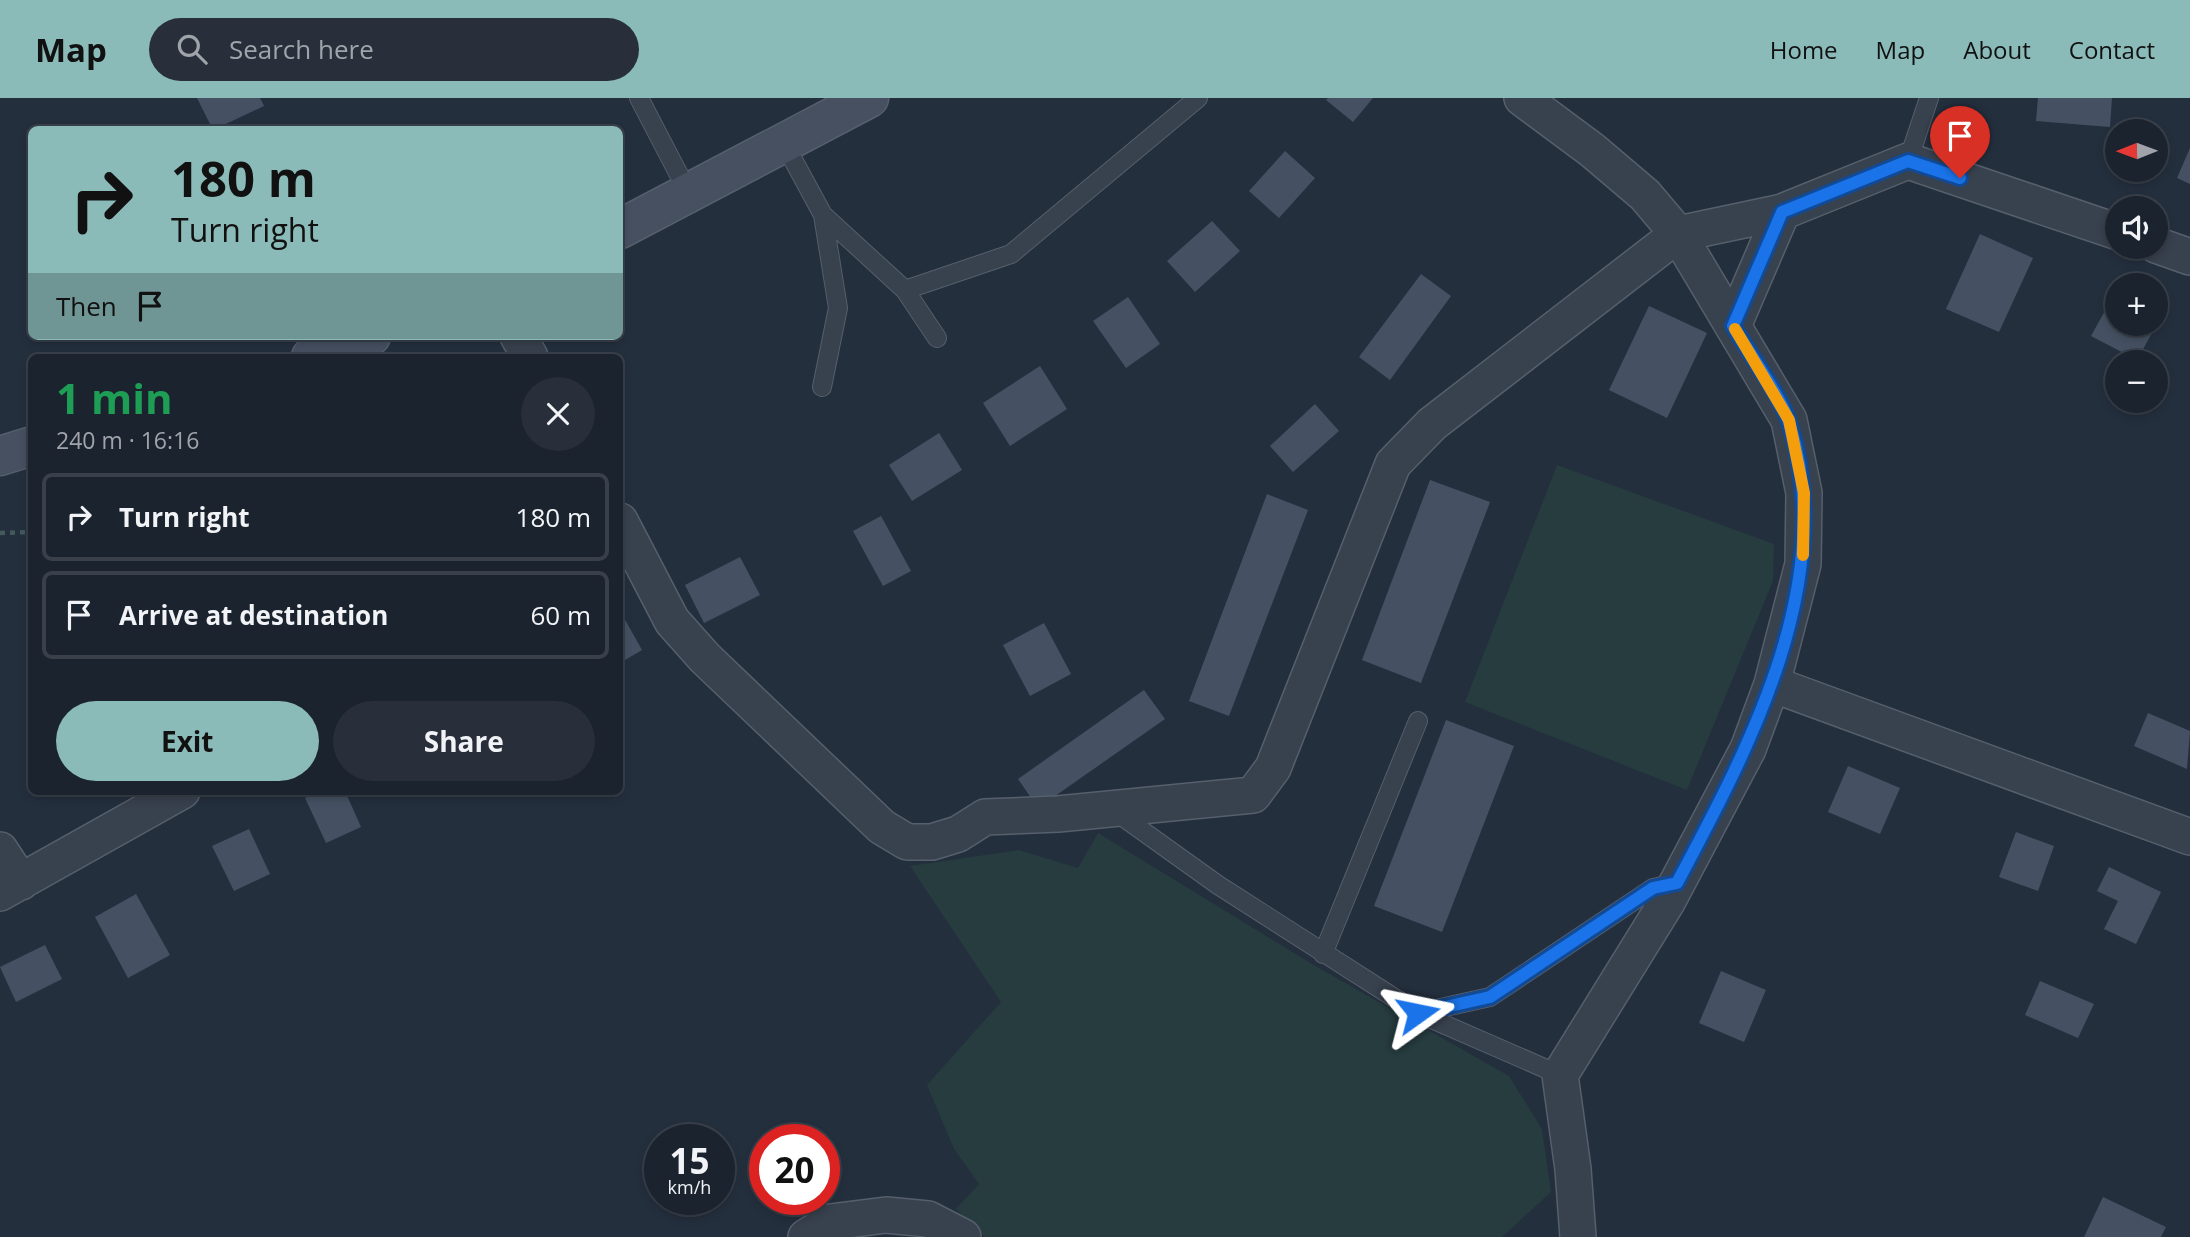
<!DOCTYPE html>
<html lang="en">
<head>
<meta charset="utf-8">
<style>
	:root { --surface:#1b232e; --page:#282f3a; --text:#f1f3f6; --muted:#a0a4aa; --line:#39404a; --accent:#8bbbb9 }
	body { margin:0; font-family:"Open Sans",sans-serif; background:var(--page); color:var(--text); height:100vh; display:flex; flex-direction:column; font-size:26px; white-space:nowrap }
	* { box-sizing:border-box; margin:0 }
	p { font-size:23px; color:var(--muted) }
	.icon { flex:none; width:38px; height:38px; fill:none; stroke:currentColor; stroke-width:2; stroke-linecap:round; stroke-linejoin:round }
	.map { position:relative; flex:1; overflow:hidden }
	.sheet { position:absolute; left:28px; top:256px; width:595px; height:441px; display:flex; flex-direction:column; background:var(--surface); border-radius:10px; box-shadow:0 4px 10px #0003,0 0 0 2px var(--line) }
	.sheet>* { flex:none }
	.top-card { position:absolute; left:28px; top:28px; width:595px; height:214px; border-radius:10px; box-shadow:0 4px 10px #0003,0 0 0 2px var(--line); background:#8bbbb9; color:#111; overflow:hidden }
	.needle { width:46px; rotate:269deg }
	.fabs { position:absolute; left:2105px; top:21px; display:grid; gap:14px }
	.fabs a { display:grid; place-items:center; width:63px; height:63px; border-radius:50%; background:var(--surface); box-shadow:0 4px 10px #0003,0 0 0 2px var(--line); font-size:35px }
	.speed { position:absolute; left:644px; top:1026px; display:flex; gap:14px; font-size:35px; font-weight:700; text-align:center }
	.speed>* { display:grid; place-content:center; width:91px; height:91px; border-radius:50%; background:var(--surface); box-shadow:0 4px 10px #0003,0 0 0 2px var(--line); line-height:1 }
	.speed small { font-size:18px; font-weight:400 }
	.speed .limit { border:10px solid #d22; background:#fff; color:#111 }
	.pin { position:absolute; display:grid; place-items:center; width:60px; height:60px; color:#fff; margin:-72px -30px; border-radius:50% 50% 50% 0; rotate:-45deg; box-shadow:0 0 7px #0007 }
	.pin .icon { rotate:45deg }
	.me { position:absolute; width:77px; margin:-38px; rotate:78deg; stroke-linejoin:round; filter:drop-shadow(0 0 5px #0008) }
	.turn { display:flex; align-items:center; gap:24px; height:147px; padding:0 28px; font-size:32px }
	.turn .icon { width:91px; height:91px; stroke-width:2.5 }
	.turn b { display:block; font-size:49px; line-height:60px }
	.then { display:flex; align-items:center; height:66px; padding:0 28px; background:#0003; gap:14px; font-size:26px }
	.round { display:grid; place-items:center; flex:none; width:74px; height:74px; border-radius:37px; background:var(--page) }
	.head { display:flex; align-items:center; justify-content:space-between; height:119px; padding:0 28px }
	h1 { font-size:42px; font-weight:700; line-height:52px; color:#1e9e55 }
	.action { display:flex; gap:14px; margin-top:auto; padding:14px 28px }
	.action a { flex:1; height:80px; border-radius:42px; background:var(--accent); color:#111; font-size:28px; font-weight:700; line-height:80px; text-align:center }
	.action a+a { background:var(--page); color:var(--text) }
	ul { padding:0; list-style:none }
	li { display:flex; align-items:center; gap:21px; height:88px; margin:0 14px 10px; padding:0 14px; border:4px solid var(--line); border-radius:10px }
	li div { flex:1 }
	li b { display:block; font-size:26px }
	li em { font-style:normal }
	header { display:flex; align-items:center; gap:42px; box-sizing:border-box; height:98px; padding:0 35px; background:var(--accent); color:#111 }
	header strong { font-size:33px }
	nav { display:flex; gap:38px; margin-inline-start:auto; font-size:24px }
	.search { width:490px; height:63px; background:var(--page); display:flex; align-items:center; gap:18px; box-sizing:border-box; padding:0 24px; border-radius:38px; color:var(--muted); font-size:26px }
	.map>svg:first-child { display:block }
	.green { fill:#263c3f }
	.building { fill:#455162 }
	.lines { fill:none; stroke-linecap:round; stroke-linejoin:round }
	.lane-casing { stroke:#565f6c; stroke-width:20 }
	.street-casing { stroke:#565f6c; stroke-width:38 }
	.secondary-casing { stroke:#565f6c; stroke-width:41 }
	.path { stroke:#44595c; stroke-width:4.5; stroke-dasharray:5 5; stroke-linecap:butt }
	.lane { stroke:#38414e; stroke-width:18 }
	.street { stroke:#38414e; stroke-width:35 }
	.secondary { stroke:#465061; stroke-width:38 }
	.route-casing { stroke:#114b97; stroke-width:18 }
	.route { stroke:#1a73e8; stroke-width:12 }
	.slow { stroke:#f59e0b; stroke-width:12 }
</style>
</head>
<body>
<header>
<strong>Map</strong>
<div class="search"><svg class="icon" aria-label="search" viewBox="0 0 24 24"><circle cx="10" cy="10" r="6"/><path d="M15 15l6 6"/></svg>Search here</div>
<nav><a>Home</a><a>Map</a><a>About</a><a>Contact</a></nav>
</header>
<div class="map">
<svg width="2190" height="1139" viewBox="0 0 2190 1139">
	<rect width="100%" height="100%" fill="#242f3e"/>
	<path class="green" d="M 1557,367 L 1774,446 L 1773,483 L 1687,692 L 1465,604 Z
		M 1098,735 L 1312,866 L 1509,978 L 1542,1031 L 1551,1094 L 1502,1139 L 985,1139 L 956,1111 L 979,1086 L 954,1051 L 927,987 L 1001,904 L 910,768 L 1019,752 L 1078,770 Z"/>
	<path class="building" d="M 197,0 L 260,0 L 264,8 L 213,32 Z
		M 1328,0 L 1373,0 L 1353,24 L 1326,2 Z
		M 2038,0 L 2112,0 L 2110,29 L 2036,23 Z
		M 2190,50 L 2190,86 L 2177,80 Z
		M 1285,53 L 1315,80 L 1279,120 L 1249,93 Z
		M 1212,123 L 1240,153 L 1195,194 L 1167,163 Z
		M 1980,136 L 2033,160 L 1999,234 L 1946,211 Z
		M 1421,176 L 1451,198 L 1390,282 L 1359,259 Z
		M 1128,199 L 1160,246 L 1126,270 L 1093,223 Z
		M 2112,200 L 2118,203 L 2118,226 L 2157,226 L 2137,262 L 2091,238 Z
		M 1649,208 L 1707,235 L 1667,320 L 1609,292 Z
		M 1040,268 L 1067,311 L 1010,348 L 983,305 Z
		M 1315,306 L 1339,333 L 1293,374 L 1270,348 Z
		M 939,335 L 962,372 L 912,403 L 889,367 Z
		M 1430,382 L 1490,404 L 1421,585 L 1362,562 Z
		M 1267,396 L 1308,412 L 1229,618 L 1189,603 Z
		M 881,418 L 911,473 L 883,488 L 853,433 Z
		M 740,459 L 760,497 L 704,525 L 685,487 Z
		M 623,518 L 642,552 L 620,565 L 620,520 Z
		M 1044,525 L 1071,576 L 1030,598 L 1003,547 Z
		M 1144,592 L 1165,621 L 1038,710 L 1018,681 Z
		M 2148,615 L 2190,633 L 2187,671 L 2134,648 Z
		M 1446,622 L 1514,648 L 1442,834 L 1374,808 Z
		M 1848,668 L 1900,690 L 1880,736 L 1828,714 Z
		M 320,693 L 345,693 L 361,729 L 326,745 L 305,700 Z
		M 249,731 L 270,776 L 234,793 L 212,748 Z
		M 2016,734 L 2054,748 L 2038,793 L 1999,779 Z
		M 2109,769 L 2161,794 L 2136,846 L 2104,831 L 2118,803 L 2097,793 Z
		M 136,796 L 170,857 L 128,880 L 95,819 Z
		M 45,847 L 62,881 L 16,904 L 0,869 Z
		M 1721,873 L 1766,892 L 1744,944 L 1699,925 Z
		M 2040,883 L 2094,906 L 2078,940 L 2025,917 Z
		M 2103,1099 L 2166,1129 L 2161,1139 L 2084,1139 Z"/>
	<g class="lines">
		<defs>
			<path id="lane" d="M 639,0 L 689,96
				M 784,45 L 823,117 L 905,192 L 937,240
				M 1908,63 L 1929,0
				M 905,192 L 1011,156 L 1198,0
				M 822,289 L 838,210 L 823,117
				M 1116,714 L 1218,787 L 1418,915 L 1560,977
				M 1323,856 L 1418,623
				M 1418,915 L 1490,899 L 1653,790 L 1676,785"/>
			<path id="street" d="M 1522,0 L 1592,52 L 1645,97 L 1678,136 L 1789,322 L 1804,395 L 1803,466 L 1772,586 L 1748,651 L 1667,804 L 1560,977 L 1573,1071 L 1578,1139
				M 2156,147 L 2190,159
				M 1733,228 L 1782,114
				M 518,238 L 530,259
				M 620,423 L 672,523 L 705,560 L 882,729 L 907,744 L 932,744 L 958,736 L 985,719 L 1058,716 L 1253,697 L 1273,670 L 1393,366 L 1432,326 L 1678,136 L 1782,114 L 1908,63 L 2118,134
				M 1772,586 L 2190,739
				M 0,752 L 21,784
				M 0,795 L 182,693
				M 806,1139 L 830,1124 L 886,1117 L 928,1121 L 963,1139"/>
			<path id="secondary" d="M 620,131 L 869,0
				M 311,259 L 371,238
				M 0,358 L 32,348"/>
		</defs>
		<use href="#lane" class="lane-casing"/>
		<use href="#street" class="street-casing"/>
		<use href="#secondary" class="secondary-casing"/>
		<path class="path" d="M 0,435 L 32,434"/>
		<use href="#lane" class="lane"/>
		<use href="#street" class="street"/>
		<use href="#secondary" class="secondary"/>
	</g>
	<g class="lines">
		<defs>
			<path id="route" d="M 1418,915 L 1490,899 L 1653,790 L 1677,785 C 1749,650 1840,481 1789,324 C 1781,299 1748,253 1733,228 L 1782,114 L 1908,63 L 1960,80"/>
		</defs>
		<use href="#route" class="route-casing"/>
		<use href="#route" class="route"/>
		<path class="slow" d="M 1735,231 L 1789,322 L 1804,395 L 1803,457"/>
	</g>
</svg>
<div class="fabs">
<a><svg class="needle" viewBox="-14 -14 28 28"><path d="M0-13l5 13h-10z" fill="#e53935"/><path d="M0 13l5-13h-10z" fill="#a0a4aa"/></svg></a>
<a><svg class="icon" aria-label="sound" viewBox="0 0 24 24"><path d="M4 9h4l5-4v14l-5-4H4zM17 9q2 3 0 6"/></svg></a>
<a>+</a>
<a>−</a>
</div>
<div class="speed"><div>15<small>km/h</small></div><div class="limit">20</div></div>
<div class="pin" style="left:1960px;top:80px;background:#d93025"><svg class="icon" aria-label="arrive" viewBox="0 0 24 24"><path d="M6 21V4h12l-3 4 3 4H6"/></svg></div>
<svg class="me" style="left:1418px;top:915px" viewBox="-20 -20 40 40"><path d="M0-17L14 15 0 8-14 15z" fill="#1a73e8" stroke="#fff" stroke-width="4"/></svg>
<div class="top-card">
<div class="turn"><svg class="icon" aria-label="right" viewBox="0 0 24 24"><path d="M7 20v-9h11M14 6l5 5-5 5"/></svg><div><b>180 m</b>Turn right</div></div>
<div class="then">Then<svg class="icon" aria-label="arrive" viewBox="0 0 24 24"><path d="M6 21V4h12l-3 4 3 4H6"/></svg></div>
</div>
<section class="sheet">
<div class="head"><div><h1>1 min</h1><p>240 m · 16:16</p></div><a class="round"><svg class="icon" aria-label="close" viewBox="0 0 24 24"><path d="M6 6l12 12M18 6L6 18"/></svg></a></div>
<ul>
<li><svg class="icon" aria-label="right" viewBox="0 0 24 24"><path d="M7 20v-9h11M14 6l5 5-5 5"/></svg><div><b>Turn right</b></div><em>180 m</em></li>
<li><svg class="icon" aria-label="arrive" viewBox="0 0 24 24"><path d="M6 21V4h12l-3 4 3 4H6"/></svg><div><b>Arrive at destination</b></div><em>60 m</em></li>
</ul>
<div class="action"><a>Exit</a><a>Share</a></div>
</section>
</div>
</body>
</html>
